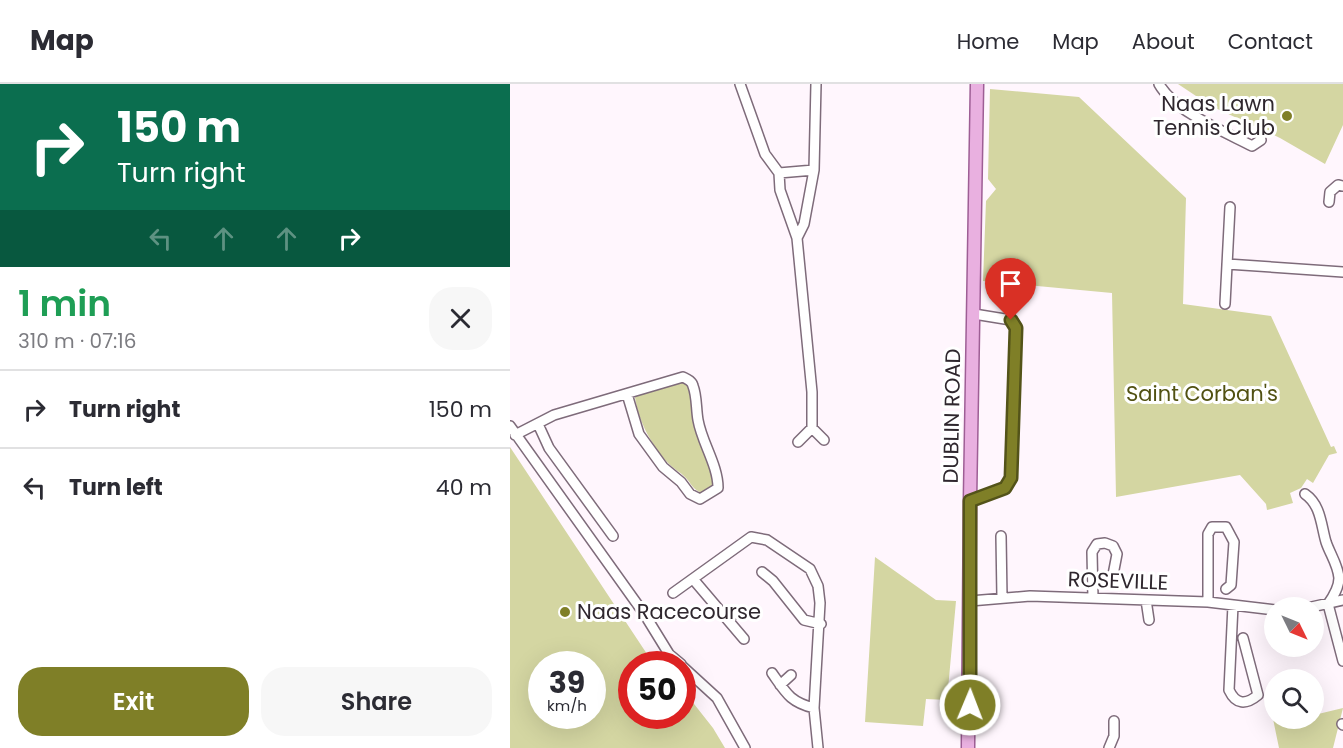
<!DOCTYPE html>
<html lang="en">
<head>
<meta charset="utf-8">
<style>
	:root { --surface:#fff; --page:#f7f7f7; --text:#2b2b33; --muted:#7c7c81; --line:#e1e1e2; --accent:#7f7f27 }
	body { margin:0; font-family:Poppins,sans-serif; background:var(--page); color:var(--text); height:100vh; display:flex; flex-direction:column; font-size:22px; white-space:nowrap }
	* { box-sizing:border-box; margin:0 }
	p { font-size:20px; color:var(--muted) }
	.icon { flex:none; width:33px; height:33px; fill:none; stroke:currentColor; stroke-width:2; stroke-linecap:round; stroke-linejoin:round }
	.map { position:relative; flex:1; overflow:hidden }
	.panel { display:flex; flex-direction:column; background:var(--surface); width:510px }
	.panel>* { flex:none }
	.hud { background:#0b6e4f; color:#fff; overflow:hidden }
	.needle { width:39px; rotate:133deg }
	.buttons { position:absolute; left:754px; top:513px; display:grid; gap:12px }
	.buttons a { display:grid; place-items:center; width:60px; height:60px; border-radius:50%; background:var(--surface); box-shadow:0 6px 24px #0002; font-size:30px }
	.speed { position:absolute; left:18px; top:567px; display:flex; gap:12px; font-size:30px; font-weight:700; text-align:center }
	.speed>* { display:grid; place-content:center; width:78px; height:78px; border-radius:50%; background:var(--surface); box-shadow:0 6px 24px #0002; line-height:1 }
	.speed small { font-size:15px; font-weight:400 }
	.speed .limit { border:9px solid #d22; background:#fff; color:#111 }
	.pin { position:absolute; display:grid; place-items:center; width:51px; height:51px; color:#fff; margin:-62px -26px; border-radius:50% 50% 50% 0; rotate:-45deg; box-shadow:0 0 6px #0007 }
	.pin .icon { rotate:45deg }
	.me { position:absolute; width:66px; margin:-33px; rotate:1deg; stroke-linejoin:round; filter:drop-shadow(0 0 4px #0008) }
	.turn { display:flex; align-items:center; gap:21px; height:126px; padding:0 18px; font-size:27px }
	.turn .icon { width:78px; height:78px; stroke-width:2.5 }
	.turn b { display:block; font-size:42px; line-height:51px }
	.lanes { display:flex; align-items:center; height:57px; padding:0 18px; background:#0003; justify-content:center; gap:30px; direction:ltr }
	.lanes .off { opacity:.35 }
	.round { display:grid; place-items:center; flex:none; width:63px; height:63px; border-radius:24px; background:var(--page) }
	.summary { display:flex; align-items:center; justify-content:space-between; height:102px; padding:0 18px }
	h1 { font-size:36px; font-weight:600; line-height:45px; color:#1e9e55 }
	.primary-button { display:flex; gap:12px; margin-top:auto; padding:12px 18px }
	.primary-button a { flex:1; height:69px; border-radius:24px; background:var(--accent); color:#fff; font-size:24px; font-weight:600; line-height:69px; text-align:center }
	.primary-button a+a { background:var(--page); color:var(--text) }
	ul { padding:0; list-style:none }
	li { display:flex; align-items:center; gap:18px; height:78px; padding:0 18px; border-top:2px solid var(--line) }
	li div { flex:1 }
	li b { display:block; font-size:22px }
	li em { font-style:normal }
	header { display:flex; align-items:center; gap:36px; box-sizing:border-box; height:84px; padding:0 30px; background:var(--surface); border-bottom:2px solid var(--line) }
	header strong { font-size:28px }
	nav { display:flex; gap:33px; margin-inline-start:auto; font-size:21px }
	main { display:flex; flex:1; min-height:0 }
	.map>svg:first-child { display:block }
	.green { fill:#d4d6a2; fill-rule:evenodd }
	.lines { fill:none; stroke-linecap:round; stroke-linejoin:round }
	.minor-casing { stroke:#7e6b7a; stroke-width:12 }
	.major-casing { stroke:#9e5e95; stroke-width:15 }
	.minor { stroke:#fff; stroke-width:9 }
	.major { stroke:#e9b0e0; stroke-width:12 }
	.route-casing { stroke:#535319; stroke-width:15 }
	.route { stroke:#7f7f27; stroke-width:10 }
	.poi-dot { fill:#7f7f27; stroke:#fff; stroke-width:2 }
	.labels { text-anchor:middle; stroke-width:6; stroke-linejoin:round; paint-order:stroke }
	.poi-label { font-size:21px; fill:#2f272e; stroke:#fff; text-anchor:end }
	.park-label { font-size:21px; fill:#515112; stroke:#fff }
	.street-label { font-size:21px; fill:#2f272e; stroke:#fff }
</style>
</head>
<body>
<header>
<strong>Map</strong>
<nav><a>Home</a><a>Map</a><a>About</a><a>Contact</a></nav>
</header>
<main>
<section class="panel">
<div class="hud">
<div class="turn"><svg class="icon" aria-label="right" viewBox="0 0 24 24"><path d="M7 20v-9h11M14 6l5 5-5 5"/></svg><div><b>150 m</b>Turn right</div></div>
<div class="lanes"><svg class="icon off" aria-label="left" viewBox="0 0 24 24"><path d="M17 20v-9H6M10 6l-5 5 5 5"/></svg><svg class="icon off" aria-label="ahead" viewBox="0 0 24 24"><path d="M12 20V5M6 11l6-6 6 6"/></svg><svg class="icon off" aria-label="ahead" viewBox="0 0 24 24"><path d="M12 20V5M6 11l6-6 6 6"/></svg><svg class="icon" aria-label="right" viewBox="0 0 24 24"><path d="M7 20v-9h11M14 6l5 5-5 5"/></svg></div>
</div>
<div class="summary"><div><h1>1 min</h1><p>310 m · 07:16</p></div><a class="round"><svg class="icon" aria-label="close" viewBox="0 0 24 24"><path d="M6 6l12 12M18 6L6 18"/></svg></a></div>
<ul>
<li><svg class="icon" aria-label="right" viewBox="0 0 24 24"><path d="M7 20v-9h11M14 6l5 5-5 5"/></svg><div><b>Turn right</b></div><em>150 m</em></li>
<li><svg class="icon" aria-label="left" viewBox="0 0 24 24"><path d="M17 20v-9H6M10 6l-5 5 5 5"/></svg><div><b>Turn left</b></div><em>40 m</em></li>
</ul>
<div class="primary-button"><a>Exit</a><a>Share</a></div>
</section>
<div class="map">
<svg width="833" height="664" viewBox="0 0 833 664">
	<rect width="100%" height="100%" fill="#fff6fd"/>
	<path class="green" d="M 668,0 L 833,0 L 833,41 L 815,80 L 770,54 L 701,22 Z
		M 480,5 L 569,13 L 676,114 L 673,220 L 761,232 L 821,363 L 824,362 L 827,369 L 819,371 L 803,399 L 797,395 L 791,404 L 780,409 L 783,419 L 757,426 L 756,420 L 730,391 L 606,413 L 602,209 L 473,197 L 476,117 L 486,105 L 478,95 Z
		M 174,297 C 186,307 184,330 188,346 C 191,363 206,384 205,399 L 192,409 C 183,406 181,399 175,393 C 170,388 164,385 160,381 C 143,364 128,337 125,313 L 131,309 Z
		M 0,363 L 137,570 L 148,580 L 122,580 L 122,632 L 172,632 L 173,606 L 203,644 L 215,664 L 0,664 ZM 32,580 L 82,580 L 82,632 L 32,632 Z
		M 365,473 L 426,516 L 446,517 L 437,616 L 416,615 L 413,642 L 355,638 Z
		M 833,624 L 823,664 L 769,664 L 762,630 L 765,630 L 765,634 L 804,634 L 804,631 Z"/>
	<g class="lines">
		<defs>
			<path id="minor" d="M 230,0 L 255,70 L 269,89 L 304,86 L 306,0
				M 649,0 C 664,27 715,48 742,62 L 751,56
				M 269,89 L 270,106 L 287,154
				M 819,118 L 820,108 L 828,101 L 833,102
				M 717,180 L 833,188
				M 715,220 L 720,123
				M 28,340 L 39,364 L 103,452
				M 0,342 L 135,531 L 159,570 L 171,580
				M 302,344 L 302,308 L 287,154 L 294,140 L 304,86
				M 5,351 L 44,331 L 173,293 C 177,295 182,297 183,302 C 187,312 186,325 188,336 C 192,359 208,381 208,404 L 190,415 L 180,410 L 171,398 L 153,383 L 129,350 L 117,310
				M 288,358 L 302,344 L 314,356
				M 795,410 C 811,421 811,441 816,458 C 820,470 828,481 829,494 C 829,504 823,513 818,520 L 833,577
				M 460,417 L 495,404 L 501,394 L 506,244 L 501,236 L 464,230
				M 491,452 L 492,514
				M 252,488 L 263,497 L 294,536 L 311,540
				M 183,495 L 234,555
				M 163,509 L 241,453 L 257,456 L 300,485 L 308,502 L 310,519 L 304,624 L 308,664
				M 583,514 L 582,468 L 587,460 L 595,459 L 603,462 L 607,470 L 602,496
				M 636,516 L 639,536
				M 460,517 L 520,512 L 698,518 L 765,526
				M 698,518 L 698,450 L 702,443 L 716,443 L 724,458 L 721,501 L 716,505
				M 723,521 L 719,606 C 726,621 736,621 748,611 L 733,554
				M 797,524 L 833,516
				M 218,536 L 226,527
				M 172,582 L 207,614 L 235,664
				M 262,589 C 276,609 280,618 304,624
				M 270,601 L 281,591
				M 832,640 L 833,641
				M 599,664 L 604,652 L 604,637"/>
			<path id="major" d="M 458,664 L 460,417 L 467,0"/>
		</defs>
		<use href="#minor" class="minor-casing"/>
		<use href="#major" class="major-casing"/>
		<use href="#minor" class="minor"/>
		<use href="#major" class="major"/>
	</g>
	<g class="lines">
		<defs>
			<path id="route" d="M 460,621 L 460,417 L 495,404 L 501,394 L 506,244 L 501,236"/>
		</defs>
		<use href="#route" class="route-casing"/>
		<use href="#route" class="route"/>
	</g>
	<g class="poi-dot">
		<circle cx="777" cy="32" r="6"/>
		<circle cx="55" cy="528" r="6"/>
	</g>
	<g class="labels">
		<g class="poi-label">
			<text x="765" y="27">Naas Lawn<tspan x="765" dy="24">Tennis Club</tspan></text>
			<text x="67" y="535" text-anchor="start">Naas Racecourse</text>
		</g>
		<g class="park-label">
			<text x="692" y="317">Saint Corban's</text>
		</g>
		<g class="street-label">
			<text transform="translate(442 332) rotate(-89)" y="7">DUBLIN ROAD</text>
			<text transform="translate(608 497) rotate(2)" y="7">ROSEVILLE</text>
		</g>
	</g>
</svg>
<div class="buttons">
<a><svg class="needle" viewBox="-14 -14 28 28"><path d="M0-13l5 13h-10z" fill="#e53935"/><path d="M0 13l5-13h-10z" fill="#7c7c81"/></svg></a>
<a><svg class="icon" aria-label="search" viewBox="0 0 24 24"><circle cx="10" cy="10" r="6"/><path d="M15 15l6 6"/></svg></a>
</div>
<div class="speed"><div>39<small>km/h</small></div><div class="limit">50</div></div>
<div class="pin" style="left:501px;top:236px;background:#d93025"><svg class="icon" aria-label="arrive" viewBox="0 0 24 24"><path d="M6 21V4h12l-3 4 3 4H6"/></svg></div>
<svg class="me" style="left:460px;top:621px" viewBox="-20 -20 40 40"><circle r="17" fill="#7f7f27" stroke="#fff" stroke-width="3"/><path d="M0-11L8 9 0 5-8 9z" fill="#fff"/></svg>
</div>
</main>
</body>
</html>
